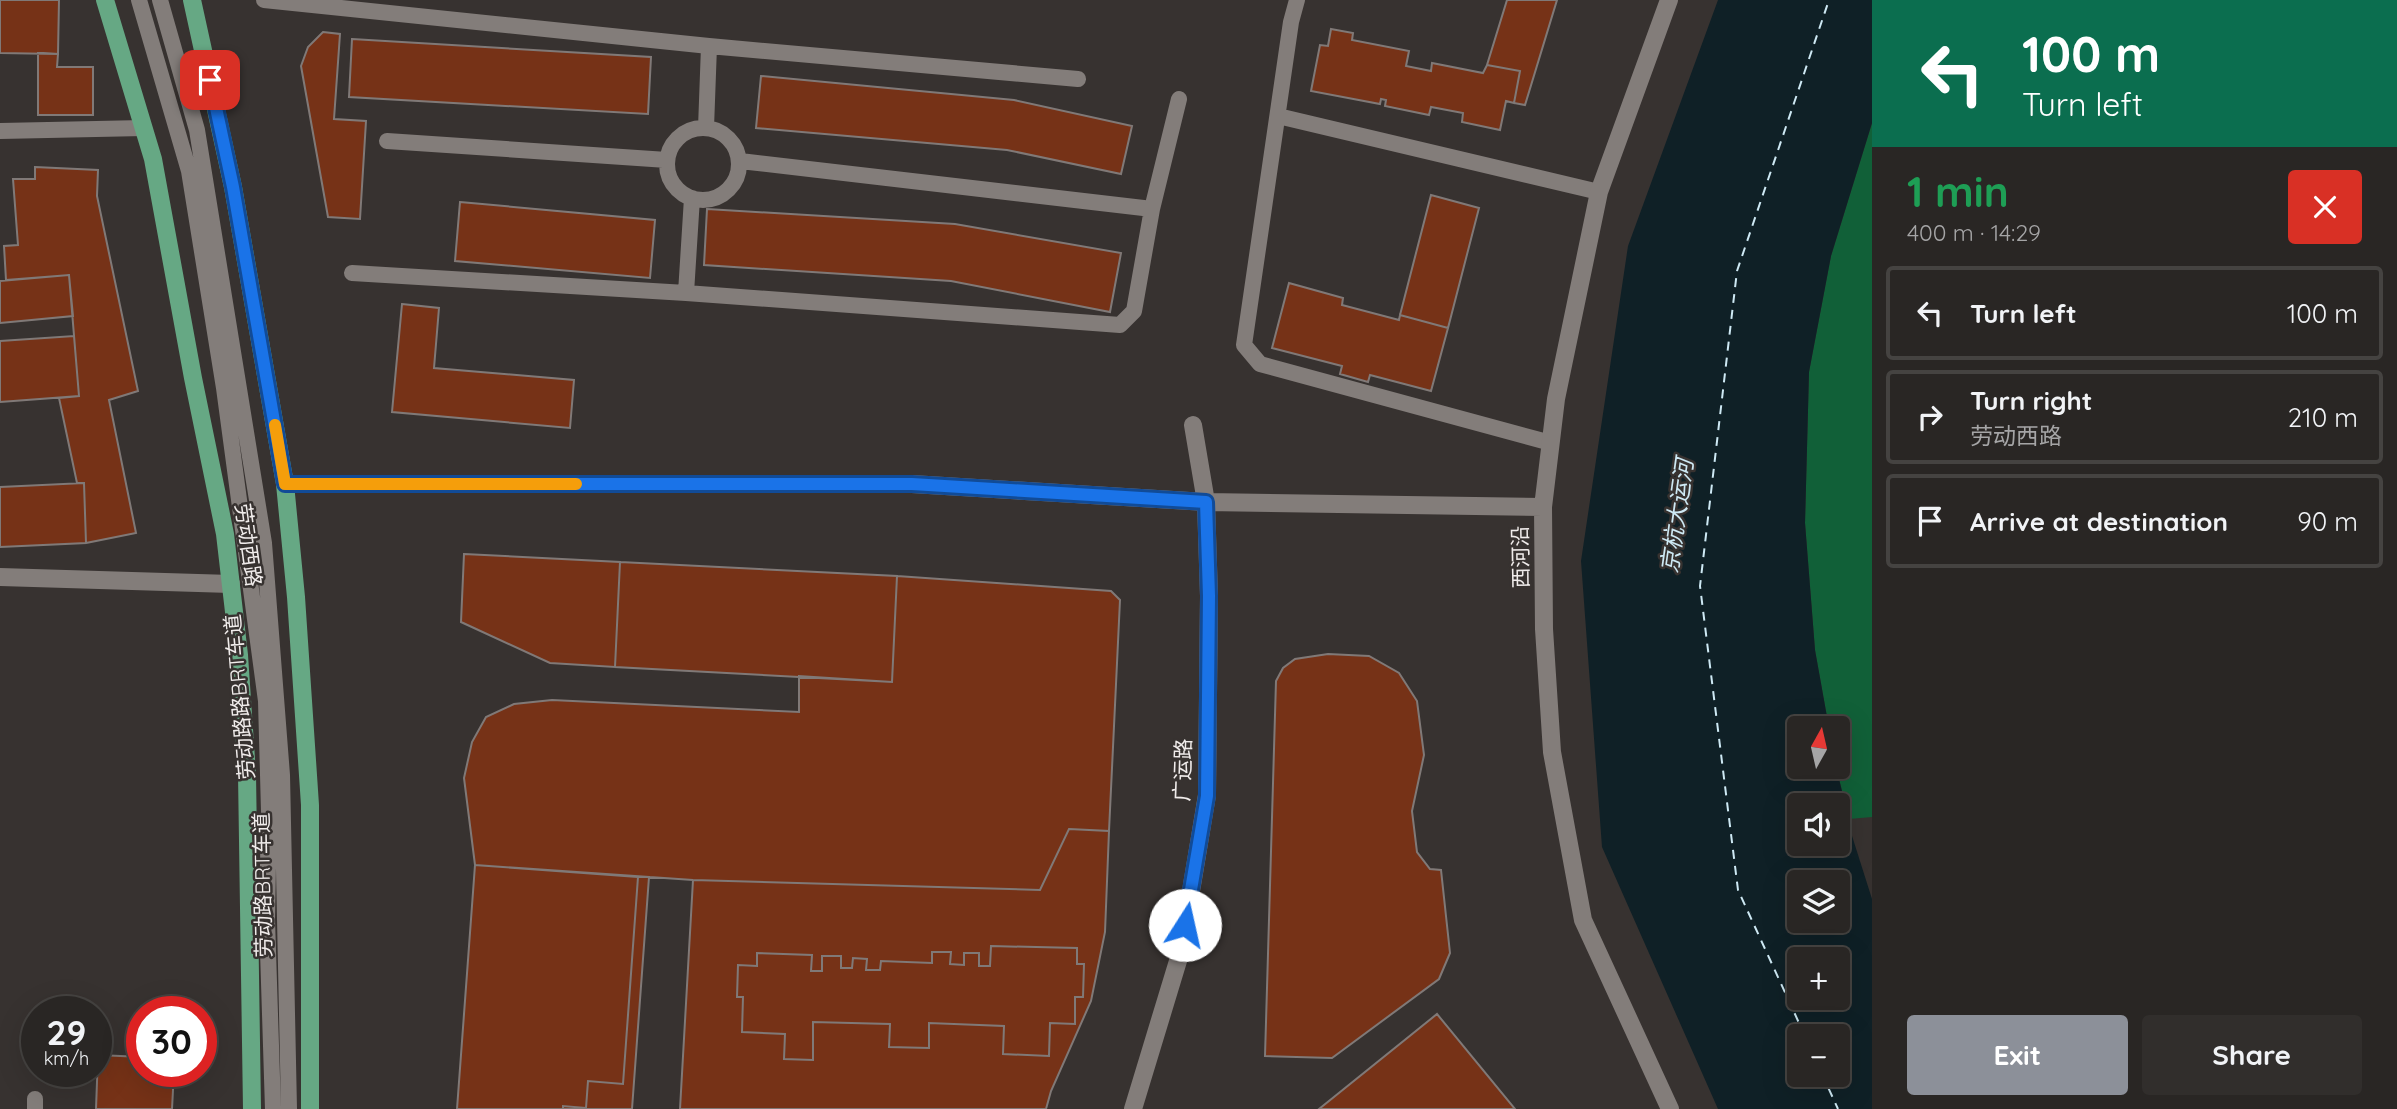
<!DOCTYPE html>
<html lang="en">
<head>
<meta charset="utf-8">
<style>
	:root { --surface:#292624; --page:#312e2c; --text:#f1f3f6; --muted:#a5a5a6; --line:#454341; --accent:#8c9099 }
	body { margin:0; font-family:Quicksand,"Noto Sans SC",sans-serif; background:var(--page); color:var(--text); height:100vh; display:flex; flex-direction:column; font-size:26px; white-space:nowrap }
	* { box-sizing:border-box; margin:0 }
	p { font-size:23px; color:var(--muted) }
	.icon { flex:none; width:38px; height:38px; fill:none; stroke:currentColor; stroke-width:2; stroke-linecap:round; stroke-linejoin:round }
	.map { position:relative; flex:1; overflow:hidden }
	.panel { display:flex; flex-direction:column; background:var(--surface); width:525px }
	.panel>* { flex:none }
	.top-card { background:#0b6e4f; color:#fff; overflow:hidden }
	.needle { width:46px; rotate:8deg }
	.fabs { position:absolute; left:1787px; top:716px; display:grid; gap:14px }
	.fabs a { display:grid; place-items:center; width:63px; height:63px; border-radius:7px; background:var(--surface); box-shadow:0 7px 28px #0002,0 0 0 2px var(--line); font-size:35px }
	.speed { position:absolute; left:21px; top:996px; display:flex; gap:14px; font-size:35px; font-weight:700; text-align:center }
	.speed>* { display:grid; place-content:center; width:91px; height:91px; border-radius:50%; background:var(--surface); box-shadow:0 7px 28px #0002,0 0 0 2px var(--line); line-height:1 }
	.speed small { font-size:18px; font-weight:400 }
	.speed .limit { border:10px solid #d22; background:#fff; color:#111 }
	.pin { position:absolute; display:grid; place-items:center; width:60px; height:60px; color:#fff; margin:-30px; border-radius:14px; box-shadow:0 4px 10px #0006 }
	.me { position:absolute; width:77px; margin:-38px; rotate:10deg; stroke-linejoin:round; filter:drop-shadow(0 0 5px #0008) }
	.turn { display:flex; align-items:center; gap:24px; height:147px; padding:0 35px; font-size:32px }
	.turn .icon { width:91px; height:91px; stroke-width:2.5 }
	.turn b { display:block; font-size:49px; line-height:60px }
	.round { display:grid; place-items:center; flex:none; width:74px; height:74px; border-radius:7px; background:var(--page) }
	.summary { display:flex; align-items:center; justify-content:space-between; height:119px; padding:0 35px }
	h1 { font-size:42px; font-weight:700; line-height:52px; color:#1e9e55 }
	.primary-button { display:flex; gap:14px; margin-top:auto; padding:14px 35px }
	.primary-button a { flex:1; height:80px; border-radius:7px; background:var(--accent); color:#fff; font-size:28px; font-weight:700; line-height:80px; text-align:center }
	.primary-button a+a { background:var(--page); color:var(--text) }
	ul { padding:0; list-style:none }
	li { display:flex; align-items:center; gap:21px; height:94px; margin:0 14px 10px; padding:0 21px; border:4px solid var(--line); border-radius:7px }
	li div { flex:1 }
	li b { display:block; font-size:26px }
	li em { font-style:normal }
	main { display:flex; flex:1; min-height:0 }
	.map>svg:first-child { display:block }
	.green { fill:#116038 }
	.water { fill:#0f2026; fill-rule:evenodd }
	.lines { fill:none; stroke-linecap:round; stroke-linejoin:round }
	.ferry { stroke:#cee9f4; stroke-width:2; stroke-dasharray:9 7; stroke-linecap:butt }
	.building { fill:#763217; stroke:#807977; stroke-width:2 }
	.lane { stroke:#837d7a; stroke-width:16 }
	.street { stroke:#837d7a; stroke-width:18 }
	.primary { stroke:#66a884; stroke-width:18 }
	.route-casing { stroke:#114b97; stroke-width:18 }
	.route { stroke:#1a73e8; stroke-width:12 }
	.slow { stroke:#f59e0b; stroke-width:12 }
	.labels { text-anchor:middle; stroke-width:5; stroke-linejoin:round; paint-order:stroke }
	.street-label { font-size:21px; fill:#f0eceb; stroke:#373230 }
	.water-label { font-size:23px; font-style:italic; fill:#cee9f4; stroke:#373230 }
</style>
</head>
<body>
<main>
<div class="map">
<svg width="1872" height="1109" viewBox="0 0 1872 1109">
	<rect width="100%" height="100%" fill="#373230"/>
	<path class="green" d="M 1872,123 L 1872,817 L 1849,819 L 1836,767 L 1838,766 L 1838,728 L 1829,728 L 1815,650 L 1805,523 L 1809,372 L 1831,256 Z"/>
	<path class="water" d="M 1718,0 L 1872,0 L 1872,123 L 1831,256 L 1809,372 L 1805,523 L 1815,650 L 1829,728 L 1799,728 L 1799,766 L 1836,767 L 1849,819 L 1847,820 L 1872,899 L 1872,1109 L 1718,1109 L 1602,847 L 1581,561 L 1628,246 ZM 1799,805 L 1838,805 L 1838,844 L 1799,844 ZM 1799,882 L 1838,882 L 1838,920 L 1799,920 ZM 1799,959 L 1838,959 L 1838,998 L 1799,998 ZM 1799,1036 L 1838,1036 L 1838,1074 L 1799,1074 Z"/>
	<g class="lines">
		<path class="ferry" d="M 1805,1036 L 1738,890 L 1700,586 L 1737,271 L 1829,0
			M 1822,1074 L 1838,1109"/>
	</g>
	<path class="building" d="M 0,0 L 59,0 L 58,54 L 0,53 Z
		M 1507,0 L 1557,0 L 1525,105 L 1514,103 L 1520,71 L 1487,65 Z
		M 1331,29 L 1353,33 L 1352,40 L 1409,51 L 1406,66 L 1431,71 L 1432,63 L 1483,73 L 1487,65 L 1520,71 L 1514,103 L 1506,101 L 1500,130 L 1462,122 L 1463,113 L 1431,107 L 1429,115 L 1385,106 L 1386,100 L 1381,99 L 1380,104 L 1311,91 L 1320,45 L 1328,46 Z
		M 323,32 L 340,34 L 334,119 L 366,121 L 360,219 L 328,217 L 301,66 L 308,47 Z
		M 352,39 L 651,57 L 648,114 L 349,97 Z
		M 38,53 L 58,54 L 57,67 L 93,67 L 93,115 L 38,115 Z
		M 761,76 L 1014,100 L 1132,126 L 1121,174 L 1007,150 L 756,128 Z
		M 35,167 L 98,170 L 97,196 L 138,391 L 109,400 L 136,533 L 86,543 L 84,483 L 77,483 L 59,398 L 79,396 L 69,275 L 6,280 L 4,246 L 18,245 L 13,179 L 35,179 Z
		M 1431,195 L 1479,208 L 1448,328 L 1400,315 Z
		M 460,202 L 655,220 L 650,278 L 455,261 Z
		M 707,209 L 955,224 L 1121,253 L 1110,312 L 951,281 L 704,265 Z
		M 69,275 L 73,316 L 0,323 L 0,281 Z
		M 1289,283 L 1343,298 L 1342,305 L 1399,320 L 1400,315 L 1448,328 L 1431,391 L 1370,375 L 1368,382 L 1340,374 L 1342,366 L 1272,348 Z
		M 402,304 L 439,308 L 434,368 L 574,380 L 570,428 L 392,412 Z
		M 74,336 L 79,396 L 0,402 L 0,341 Z
		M 84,483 L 86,543 L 0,547 L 0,487 Z
		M 464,554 L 620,562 L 615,667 L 550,663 L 461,622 Z
		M 620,562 L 897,576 L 892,682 L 615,667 Z
		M 897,576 L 1111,591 L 1120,600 L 1109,831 L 1069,829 L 1040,890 L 693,880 L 475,865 L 464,778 L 472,742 L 486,717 L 514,704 L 552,700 L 799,712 L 799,676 L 892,682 Z
		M 1328,654 L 1369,656 L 1399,673 L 1417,701 L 1424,755 L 1412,811 L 1417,852 L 1430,869 L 1441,870 L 1450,953 L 1439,979 L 1332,1058 L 1265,1056 L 1276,681 L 1283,668 L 1295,659 Z
		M 1069,829 L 1109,831 L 1105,932 L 1091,1001 L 1051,1091 L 1046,1109 L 680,1109 L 693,880 L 1040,890 Z
		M 475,865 L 638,877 L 623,1084 L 588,1081 L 586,1108 L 563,1106 L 563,1109 L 457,1109 Z
		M 638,877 L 649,877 L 632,1109 L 563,1109 L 563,1106 L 586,1108 L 588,1081 L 623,1084 Z
		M 991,946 L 1077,948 L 1077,964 L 1084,964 L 1083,997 L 1075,997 L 1075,1024 L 1050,1023 L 1049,1056 L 1003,1054 L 1004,1026 L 929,1023 L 929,1048 L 889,1047 L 890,1024 L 813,1022 L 813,1060 L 784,1059 L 785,1034 L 742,1032 L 743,997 L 737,997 L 738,965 L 757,966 L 757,953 L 812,955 L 811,971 L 822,971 L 822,956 L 841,956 L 841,968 L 852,968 L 853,958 L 867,959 L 866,970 L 880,970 L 881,961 L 932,963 L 932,952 L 951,952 L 950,964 L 964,965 L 964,953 L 979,953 L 979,966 L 990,966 Z
		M 1437,1014 L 1515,1109 L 1319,1109 Z
		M 98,1055 L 142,1057 L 142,1071 L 174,1071 L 172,1109 L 96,1109 Z"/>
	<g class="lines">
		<path class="lane" d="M 139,0 L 189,171 L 224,388 L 266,701 L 269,811 L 267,919 L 273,1109
			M 160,0 L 197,130 L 264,543 L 282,775 L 289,1109
			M 264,0 L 709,46 L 1078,79
			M 1297,0 L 1291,22 L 1244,345 L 1260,364 L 1551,443
			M 1278,116 L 1599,192
			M667 164a36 36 0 1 1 72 0a36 36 0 1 1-72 0Z
			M 706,128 L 709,46
			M 0,131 L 144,128
			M 387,141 L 667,160
			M 740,161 L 1152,209
			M 352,273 L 686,293 L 1120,325 L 1134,311 L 1152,209 L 1179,99
			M 686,293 L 692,198
			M 35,1109 L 35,1099"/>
		<path class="street" d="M 1669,0 L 1599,192 L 1556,399 L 1543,507 L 1544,629 L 1552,752 L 1583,920 L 1670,1109
			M 285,484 L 912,484 L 1206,502 L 1543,507
			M 0,577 L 231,584
			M 1133,1109 L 1181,951 L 1207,795 L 1209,596 L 1206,502 L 1193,425"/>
		<path class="primary" d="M 105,0 L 153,159 L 193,378 L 225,534 L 239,655 L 247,774 L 252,1109
			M 192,0 L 233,187 L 285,484 L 296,597 L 310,805 L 310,1109"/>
	</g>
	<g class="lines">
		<defs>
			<path id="route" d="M 210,80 L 233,187 L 285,484 L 912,484 L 1206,502 L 1209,596 L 1207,796 L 1185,925"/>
		</defs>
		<use href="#route" class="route-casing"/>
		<use href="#route" class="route"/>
		<path class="slow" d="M 275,425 L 285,484 L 576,484"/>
	</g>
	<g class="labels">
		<g class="street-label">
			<text transform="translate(248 545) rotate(82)" y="7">劳动西路</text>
			<text transform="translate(1521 557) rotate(-91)" y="7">西河沿</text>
			<text transform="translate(240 697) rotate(-95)" y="7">劳动路路BRT车道</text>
			<text transform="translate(1183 770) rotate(-88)" y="7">广运路</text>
			<text transform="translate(263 885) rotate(-91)" y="7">劳动路BRT车道</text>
		</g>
		<g class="water-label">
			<text transform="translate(1677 516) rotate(-82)" y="8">京杭大运河</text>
		</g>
	</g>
</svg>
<div class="fabs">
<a><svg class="needle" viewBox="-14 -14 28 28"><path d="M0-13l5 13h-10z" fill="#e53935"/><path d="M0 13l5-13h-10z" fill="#a5a5a6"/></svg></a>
<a><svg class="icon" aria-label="sound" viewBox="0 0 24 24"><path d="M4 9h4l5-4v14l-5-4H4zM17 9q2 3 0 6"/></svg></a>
<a><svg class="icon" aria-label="layers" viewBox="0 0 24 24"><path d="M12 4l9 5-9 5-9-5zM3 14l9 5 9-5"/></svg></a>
<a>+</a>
<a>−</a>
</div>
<div class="speed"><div>29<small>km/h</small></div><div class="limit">30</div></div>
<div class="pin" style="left:210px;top:80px;background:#d93025"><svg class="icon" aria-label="arrive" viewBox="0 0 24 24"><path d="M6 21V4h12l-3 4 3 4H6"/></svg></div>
<svg class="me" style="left:1185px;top:925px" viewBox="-20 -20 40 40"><circle r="19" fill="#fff"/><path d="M0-13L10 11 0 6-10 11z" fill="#1a73e8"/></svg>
</div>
<section class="panel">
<div class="top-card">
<div class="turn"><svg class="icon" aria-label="left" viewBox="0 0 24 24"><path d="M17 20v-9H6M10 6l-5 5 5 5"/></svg><div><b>100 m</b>Turn left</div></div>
</div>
<div class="summary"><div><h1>1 min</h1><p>400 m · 14:29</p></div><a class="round" style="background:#d93025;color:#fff"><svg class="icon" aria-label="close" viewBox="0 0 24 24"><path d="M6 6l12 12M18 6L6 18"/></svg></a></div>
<ul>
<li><svg class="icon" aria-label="left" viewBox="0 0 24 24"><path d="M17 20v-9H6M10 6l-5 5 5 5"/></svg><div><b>Turn left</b></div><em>100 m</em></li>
<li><svg class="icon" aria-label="right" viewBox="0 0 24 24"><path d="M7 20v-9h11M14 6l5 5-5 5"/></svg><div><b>Turn right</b><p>劳动西路</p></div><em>210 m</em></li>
<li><svg class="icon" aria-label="arrive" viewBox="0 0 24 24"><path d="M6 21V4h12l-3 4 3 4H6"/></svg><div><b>Arrive at destination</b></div><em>90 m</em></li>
</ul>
<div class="primary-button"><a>Exit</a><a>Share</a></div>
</section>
</main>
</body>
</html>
